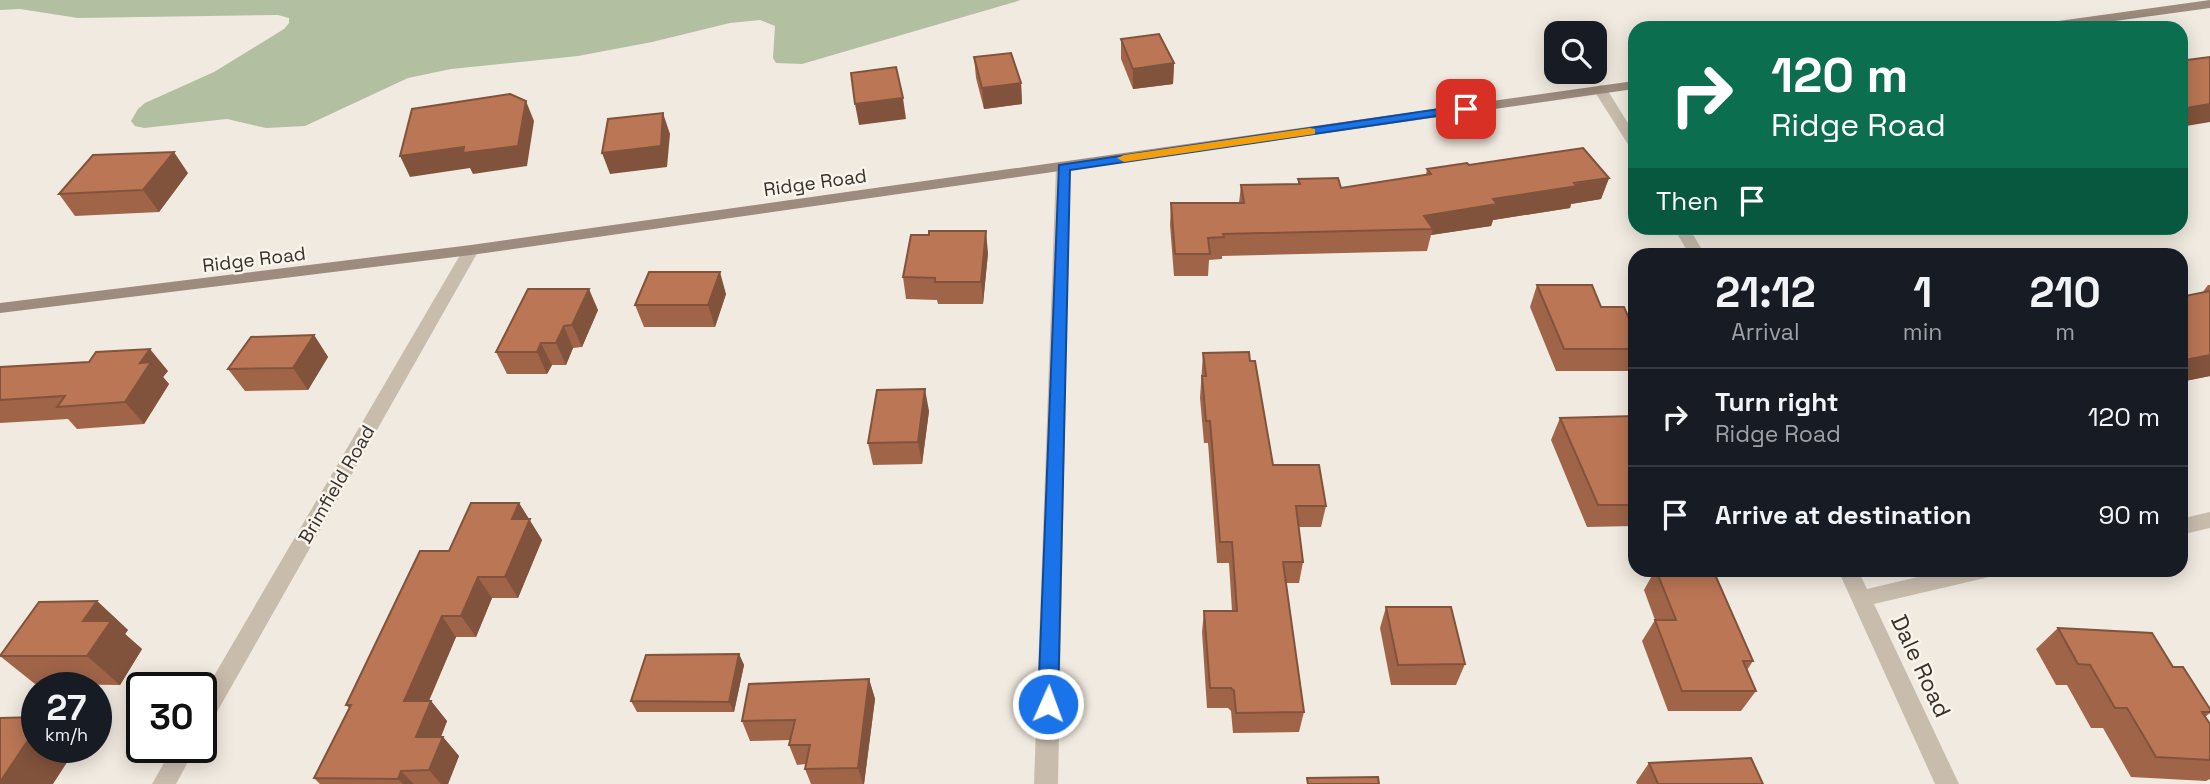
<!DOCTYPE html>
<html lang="en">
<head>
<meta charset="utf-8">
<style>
	:root { --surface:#171b24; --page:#20242c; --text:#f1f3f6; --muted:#9ea1a6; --line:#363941 }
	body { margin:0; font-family:"Space Grotesk",sans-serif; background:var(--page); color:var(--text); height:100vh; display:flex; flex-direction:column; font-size:26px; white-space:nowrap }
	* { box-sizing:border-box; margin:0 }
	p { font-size:23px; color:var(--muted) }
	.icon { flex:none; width:38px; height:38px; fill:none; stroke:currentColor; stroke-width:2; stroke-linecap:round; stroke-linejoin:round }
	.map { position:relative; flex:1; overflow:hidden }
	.details { position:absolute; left:1628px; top:248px; width:560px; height:329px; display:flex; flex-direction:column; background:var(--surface); border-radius:21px; box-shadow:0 4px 18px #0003 }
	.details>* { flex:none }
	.hud { position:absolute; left:1628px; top:21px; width:560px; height:214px; border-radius:21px; box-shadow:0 4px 18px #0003; background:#0b6e4f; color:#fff; overflow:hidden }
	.tools { position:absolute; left:1544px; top:21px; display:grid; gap:14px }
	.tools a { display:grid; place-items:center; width:63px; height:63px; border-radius:14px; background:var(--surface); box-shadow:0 4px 18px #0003; font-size:35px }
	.speed { position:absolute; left:21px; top:672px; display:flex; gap:14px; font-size:35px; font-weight:700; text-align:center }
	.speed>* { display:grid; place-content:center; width:91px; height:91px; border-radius:50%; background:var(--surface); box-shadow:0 4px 18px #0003; line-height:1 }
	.speed small { font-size:18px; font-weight:400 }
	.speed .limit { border:4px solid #111; border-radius:10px; background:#fff; color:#111 }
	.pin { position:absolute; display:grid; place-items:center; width:60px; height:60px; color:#fff; margin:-30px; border-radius:14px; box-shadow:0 4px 10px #0006 }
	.me { position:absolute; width:77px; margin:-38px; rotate:2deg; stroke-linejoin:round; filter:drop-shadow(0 0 5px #0008) }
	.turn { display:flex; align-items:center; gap:24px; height:147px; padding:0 28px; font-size:32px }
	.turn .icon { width:91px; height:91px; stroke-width:2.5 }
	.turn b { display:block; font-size:49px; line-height:60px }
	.then { display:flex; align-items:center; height:66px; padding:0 28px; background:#0003; gap:14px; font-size:26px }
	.eta { display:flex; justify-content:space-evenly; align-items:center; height:119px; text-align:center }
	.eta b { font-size:42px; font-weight:800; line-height:49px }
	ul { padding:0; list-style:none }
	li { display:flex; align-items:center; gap:21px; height:98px; padding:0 28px; border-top:2px solid var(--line) }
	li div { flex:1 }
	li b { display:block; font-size:26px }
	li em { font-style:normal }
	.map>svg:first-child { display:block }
	.green { fill:#b2bfa1 }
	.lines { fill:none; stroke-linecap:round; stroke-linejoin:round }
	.street { fill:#c8bcad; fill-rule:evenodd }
	.secondary { fill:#9c8b7e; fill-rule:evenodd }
	.wall { fill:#a06549 }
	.shaded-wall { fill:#82533c }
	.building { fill:#ba7655; stroke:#82533c; stroke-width:2 }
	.route { fill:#1a73e8; stroke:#114b97; stroke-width:2 }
	.slow { fill:#f59e0b }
	.labels { text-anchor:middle; stroke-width:5; stroke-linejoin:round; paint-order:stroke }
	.street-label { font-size:19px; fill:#37302b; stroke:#f9f4ec }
	.near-street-label { font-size:23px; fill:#37302b; stroke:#f9f4ec }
</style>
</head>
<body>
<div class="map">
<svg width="2210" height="784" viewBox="0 0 2210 784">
	<rect width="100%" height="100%" fill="#f1eae0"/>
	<path class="green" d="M 0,0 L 1021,0 L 802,64 L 776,63 L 773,58 L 775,26 L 760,20 L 730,23 L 652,42 L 578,56 L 451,69 L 408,78 L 305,126 L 266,128 L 227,119 L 144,128 L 135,126 L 131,121 L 138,109 L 145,103 L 214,72 L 284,29 L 289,23 L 289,18 L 278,15 L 78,18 L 20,9 L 0,10 Z"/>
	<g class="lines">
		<path class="street" d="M 1600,85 L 1605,86 L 1634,133 L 1634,147 L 1629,146 L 1593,89 Z
			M 1063,163 L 1070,167 L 1058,784 L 1034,784 L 1056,167 Z
			M 1674,228 L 1689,228 L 1706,256 L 1690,256 Z
			M 471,245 L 479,250 L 209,726 L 201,729 L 201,698 L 463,250 Z
			M 2210,512 L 2210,528 L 2180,535 L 2180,519 Z
			M 1838,570 L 1858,570 L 1867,589 L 1947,570 L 1995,570 L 1992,576 L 1985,578 L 1874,604 L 1959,784 L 1935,784 Z
			M 173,747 L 196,747 L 176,784 L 152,784 Z"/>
		<path class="secondary" d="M 2210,0 L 2210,8 L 2064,28 L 2031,28 L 2037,24 Z
			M 1634,81 L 1634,89 L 471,255 L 0,313 L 0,303 L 471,245 Z"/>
	</g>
	<path class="wall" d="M 1121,39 L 1174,63 L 1173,84 L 1133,89 L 1121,59 Z
		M 974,57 L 1021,83 L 1022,104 L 984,109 L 976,78 Z
		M 1469,165 L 1609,178 L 1601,199 L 1571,204 L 1570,208 L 1493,220 L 1491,226 L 1431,235 L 1427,251 L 1222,256 L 1222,259 L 1209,260 L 1208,276 L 1174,276 L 1170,225 L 1171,203 L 1239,203 L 1241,185 L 1298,184 L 1298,179 L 1341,188 L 1426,175 L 1427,169 Z
		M 188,173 L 159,212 L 75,216 L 59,194 Z
		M 988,253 L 983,304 L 938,304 L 937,300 L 906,299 L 903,277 Z
		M 1537,285 L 1601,307 L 1634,330 L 1634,369 L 1633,371 L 1556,371 L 1530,307 Z
		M 2208,285 L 2210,285 L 2210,376 L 2180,382 L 2180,297 L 2202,293 Z
		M 726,294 L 715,327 L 644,327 L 635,305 Z
		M 598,310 L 582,347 L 573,348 L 566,365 L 552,365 L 547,374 L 507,374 L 496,352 Z
		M 314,335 L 328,357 L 308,390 L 245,391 L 228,369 Z
		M 1203,353 L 1250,361 L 1273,465 L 1326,506 L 1321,527 L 1299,527 L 1303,562 L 1299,583 L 1286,583 L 1304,712 L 1299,732 L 1233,733 L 1231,711 L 1228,708 L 1207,708 L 1202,632 L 1204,611 L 1232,611 L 1229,563 L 1217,563 L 1208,443 L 1204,443 L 1200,398 Z
		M 0,367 L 168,371 L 163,377 L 169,384 L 144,424 L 77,429 L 68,419 L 0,423 Z
		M 929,411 L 922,464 L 873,465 L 868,443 Z
		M 1634,416 L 1634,526 L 1587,527 L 1551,440 L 1560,418 Z
		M 519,503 L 542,540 L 518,598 L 492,598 L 476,637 L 456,637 L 429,701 L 431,701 L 447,721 L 441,737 L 443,737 L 459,756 L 448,784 L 320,784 L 314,778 L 349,708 L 346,705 L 449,551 Z
		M 1655,570 L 1713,570 L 1753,661 L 1747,670 L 1756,691 L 1741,711 L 1668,711 L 1642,641 L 1655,620 L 1644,590 Z
		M 97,601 L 128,630 L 125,634 L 142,649 L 120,685 L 35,684 L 0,656 Z
		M 1386,607 L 1465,664 L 1456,685 L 1391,685 L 1380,628 Z
		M 2058,628 L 2173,667 L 2210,709 L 2210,713 L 2205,717 L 2210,724 L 2210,779 L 2206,781 L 2131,777 L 2103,728 L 2091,728 L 2067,685 L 2056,685 L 2036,649 Z
		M 739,654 L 744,665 L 734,712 L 637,712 L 631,701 Z
		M 869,679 L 875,699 L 864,784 L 811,784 L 805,769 L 806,764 L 797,765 L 789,745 L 790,740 L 750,741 L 742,721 Z
		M 1649,763 L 1763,784 L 1637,784 L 1636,782 Z"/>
	<path class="shaded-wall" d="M 1174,63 L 1173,84 L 1133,89 L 1133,69 Z
		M 1021,83 L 1022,104 L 984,109 L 982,88 Z
		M 903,98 L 906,119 L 859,125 L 855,104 Z
		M 526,101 L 534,121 L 527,166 L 473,174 L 470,168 L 410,177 L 400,156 Z
		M 2210,104 L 2210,122 L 2180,127 L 2180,109 Z
		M 663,113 L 670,134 L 667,167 L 610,174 L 602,153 Z
		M 174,152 L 188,173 L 159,212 L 143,190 Z
		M 1609,178 L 1601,199 L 1571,204 L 1570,208 L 1493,220 L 1491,226 L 1431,235 L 1433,229 L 1424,216 L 1493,199 Z
		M 986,231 L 988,253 L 983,304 L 981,282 Z
		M 720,272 L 726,294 L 715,327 L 708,305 Z
		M 589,289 L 598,310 L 582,347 L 572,325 Z
		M 564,326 L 573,348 L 566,365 L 556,343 Z
		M 314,335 L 328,357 L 308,390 L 293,368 Z
		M 541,343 L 552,365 L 547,374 L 537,352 Z
		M 150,349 L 168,371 L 163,377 L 169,384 L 144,424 L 125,402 L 140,363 Z
		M 2210,355 L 2210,376 L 2180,382 L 2180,361 Z
		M 925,389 L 929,411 L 922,464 L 918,442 Z
		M 519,503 L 542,540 L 518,598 L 505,577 L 512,519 Z
		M 478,577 L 492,598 L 476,637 L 461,616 Z
		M 97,601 L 128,630 L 125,634 L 142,649 L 120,685 L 87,656 L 83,621 Z
		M 442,616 L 456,637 L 420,721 L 404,701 Z
		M 739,654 L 744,665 L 734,712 L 729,702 Z
		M 869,679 L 875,699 L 864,784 L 863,784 L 858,768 Z
		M 431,701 L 447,721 L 433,756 L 416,737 Z
		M 37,727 L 37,747 L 77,747 L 53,784 L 0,784 L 0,782 Z
		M 443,737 L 459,756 L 448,784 L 441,784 L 429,770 Z
		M 401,771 L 414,784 L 403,784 L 398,779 Z"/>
	<path class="building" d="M 1159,34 L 1174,63 L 1133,69 L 1121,39 Z
		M 1011,53 L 1021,83 L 982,88 L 974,57 Z
		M 2210,57 L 2210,104 L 2180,109 L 2180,61 Z
		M 896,67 L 903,98 L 855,104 L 851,73 Z
		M 510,94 L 526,101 L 518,146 L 463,153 L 464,147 L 400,156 L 412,109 Z
		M 663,113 L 661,146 L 602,153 L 608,119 Z
		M 1583,148 L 1609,178 L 1574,183 L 1577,186 L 1493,199 L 1497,204 L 1424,216 L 1433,229 L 1223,234 L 1224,237 L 1208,238 L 1210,254 L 1175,254 L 1171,203 L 1244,203 L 1241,185 L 1300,184 L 1298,179 L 1338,178 L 1341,188 L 1431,174 L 1427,169 L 1467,163 L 1469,165 Z
		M 174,152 L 143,190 L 59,194 L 93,155 Z
		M 929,231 L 986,231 L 981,282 L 935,282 L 935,278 L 903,277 L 911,235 L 929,235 Z
		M 649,272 L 720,272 L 708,305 L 635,305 Z
		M 1537,285 L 1592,285 L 1601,307 L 1624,307 L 1634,330 L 1634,349 L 1564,349 Z
		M 528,289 L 589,289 L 572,325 L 564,326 L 556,343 L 541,343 L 537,352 L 496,352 Z
		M 2210,291 L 2210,355 L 2180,361 L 2180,297 Z
		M 314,335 L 293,368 L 228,369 L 251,337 Z
		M 150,349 L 140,363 L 151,362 L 125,402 L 57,407 L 65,396 L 0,400 L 0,367 L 89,362 L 96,352 Z
		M 1249,352 L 1250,361 L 1255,361 L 1273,465 L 1319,465 L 1326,506 L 1296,506 L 1303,562 L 1283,562 L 1304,712 L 1236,713 L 1234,691 L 1231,688 L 1210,688 L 1204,611 L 1237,611 L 1232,542 L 1220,542 L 1210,421 L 1206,421 L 1202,376 L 1206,376 L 1203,353 Z
		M 925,389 L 918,442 L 868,443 L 877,390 Z
		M 1634,416 L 1634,505 L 1598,505 L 1560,418 Z
		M 471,503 L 519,503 L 512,519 L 530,519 L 505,577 L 478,577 L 461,616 L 442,616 L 404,701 L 431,701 L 416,737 L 443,737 L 429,770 L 401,771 L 398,779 L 314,778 L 351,705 L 346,705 L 420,551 L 449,551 Z
		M 1656,570 L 1713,570 L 1753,661 L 1743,661 L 1756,691 L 1682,691 L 1655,620 L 1676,620 Z
		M 97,601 L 83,621 L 111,621 L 87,656 L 0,656 L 39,602 Z
		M 1386,607 L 1451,607 L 1465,664 L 1398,665 Z
		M 2058,628 L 2152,633 L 2173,667 L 2183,667 L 2210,709 L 2210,712 L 2202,712 L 2210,724 L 2210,760 L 2156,757 L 2127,708 L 2115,708 L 2090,665 L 2078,664 Z
		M 739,654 L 729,702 L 631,701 L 646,655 Z
		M 869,679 L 858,768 L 805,769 L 810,745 L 789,745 L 795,720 L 742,721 L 749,684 Z
		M 37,717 L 37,727 L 0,782 L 0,718 Z
		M 1751,758 L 1763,784 L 1658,784 L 1649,763 Z
		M 1378,777 L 1379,784 L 1308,784 L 1307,778 Z"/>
	<path class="route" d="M 1466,105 L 1472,109 L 1470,111 L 1070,170 L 1058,704 L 1055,710 L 1048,713 L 1041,710 L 1038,704 L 1059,165 Z"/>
	<path class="slow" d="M 1310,128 L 1315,129 L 1315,134 L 1124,162 L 1117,158 L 1124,155 Z"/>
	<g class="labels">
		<g class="street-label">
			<text transform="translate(815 182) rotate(-8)" y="7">Ridge Road</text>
			<text transform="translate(254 259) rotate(-7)" y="7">Ridge Road</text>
			<text transform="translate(336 484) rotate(-60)" y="7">Brimfield Road</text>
		</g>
		<g class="near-street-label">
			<text transform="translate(1921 666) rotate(65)" y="8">Dale Road</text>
		</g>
	</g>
</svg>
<div class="tools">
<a><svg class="icon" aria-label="search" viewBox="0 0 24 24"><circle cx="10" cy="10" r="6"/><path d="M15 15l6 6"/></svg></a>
</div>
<div class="speed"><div>27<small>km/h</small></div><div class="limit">30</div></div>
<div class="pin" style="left:1466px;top:109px;background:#d93025"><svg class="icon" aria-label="arrive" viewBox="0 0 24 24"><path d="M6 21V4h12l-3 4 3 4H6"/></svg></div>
<svg class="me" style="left:1048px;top:704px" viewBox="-20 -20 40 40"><circle r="17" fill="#1a73e8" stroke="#fff" stroke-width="3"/><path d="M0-11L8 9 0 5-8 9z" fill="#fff"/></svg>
<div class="hud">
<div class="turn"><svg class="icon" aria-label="right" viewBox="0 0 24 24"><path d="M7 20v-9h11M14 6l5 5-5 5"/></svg><div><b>120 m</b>Ridge Road</div></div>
<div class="then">Then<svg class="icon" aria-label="arrive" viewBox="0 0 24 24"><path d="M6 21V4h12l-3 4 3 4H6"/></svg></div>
</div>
<section class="details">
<div class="eta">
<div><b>21:12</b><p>Arrival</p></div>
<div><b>1</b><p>min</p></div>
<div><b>210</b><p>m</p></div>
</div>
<ul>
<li><svg class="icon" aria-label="right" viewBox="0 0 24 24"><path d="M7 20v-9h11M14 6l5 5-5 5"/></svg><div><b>Turn right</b><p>Ridge Road</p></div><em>120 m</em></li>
<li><svg class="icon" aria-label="arrive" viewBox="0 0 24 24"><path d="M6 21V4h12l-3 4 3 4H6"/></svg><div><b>Arrive at destination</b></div><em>90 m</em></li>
</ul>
</section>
</div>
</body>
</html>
